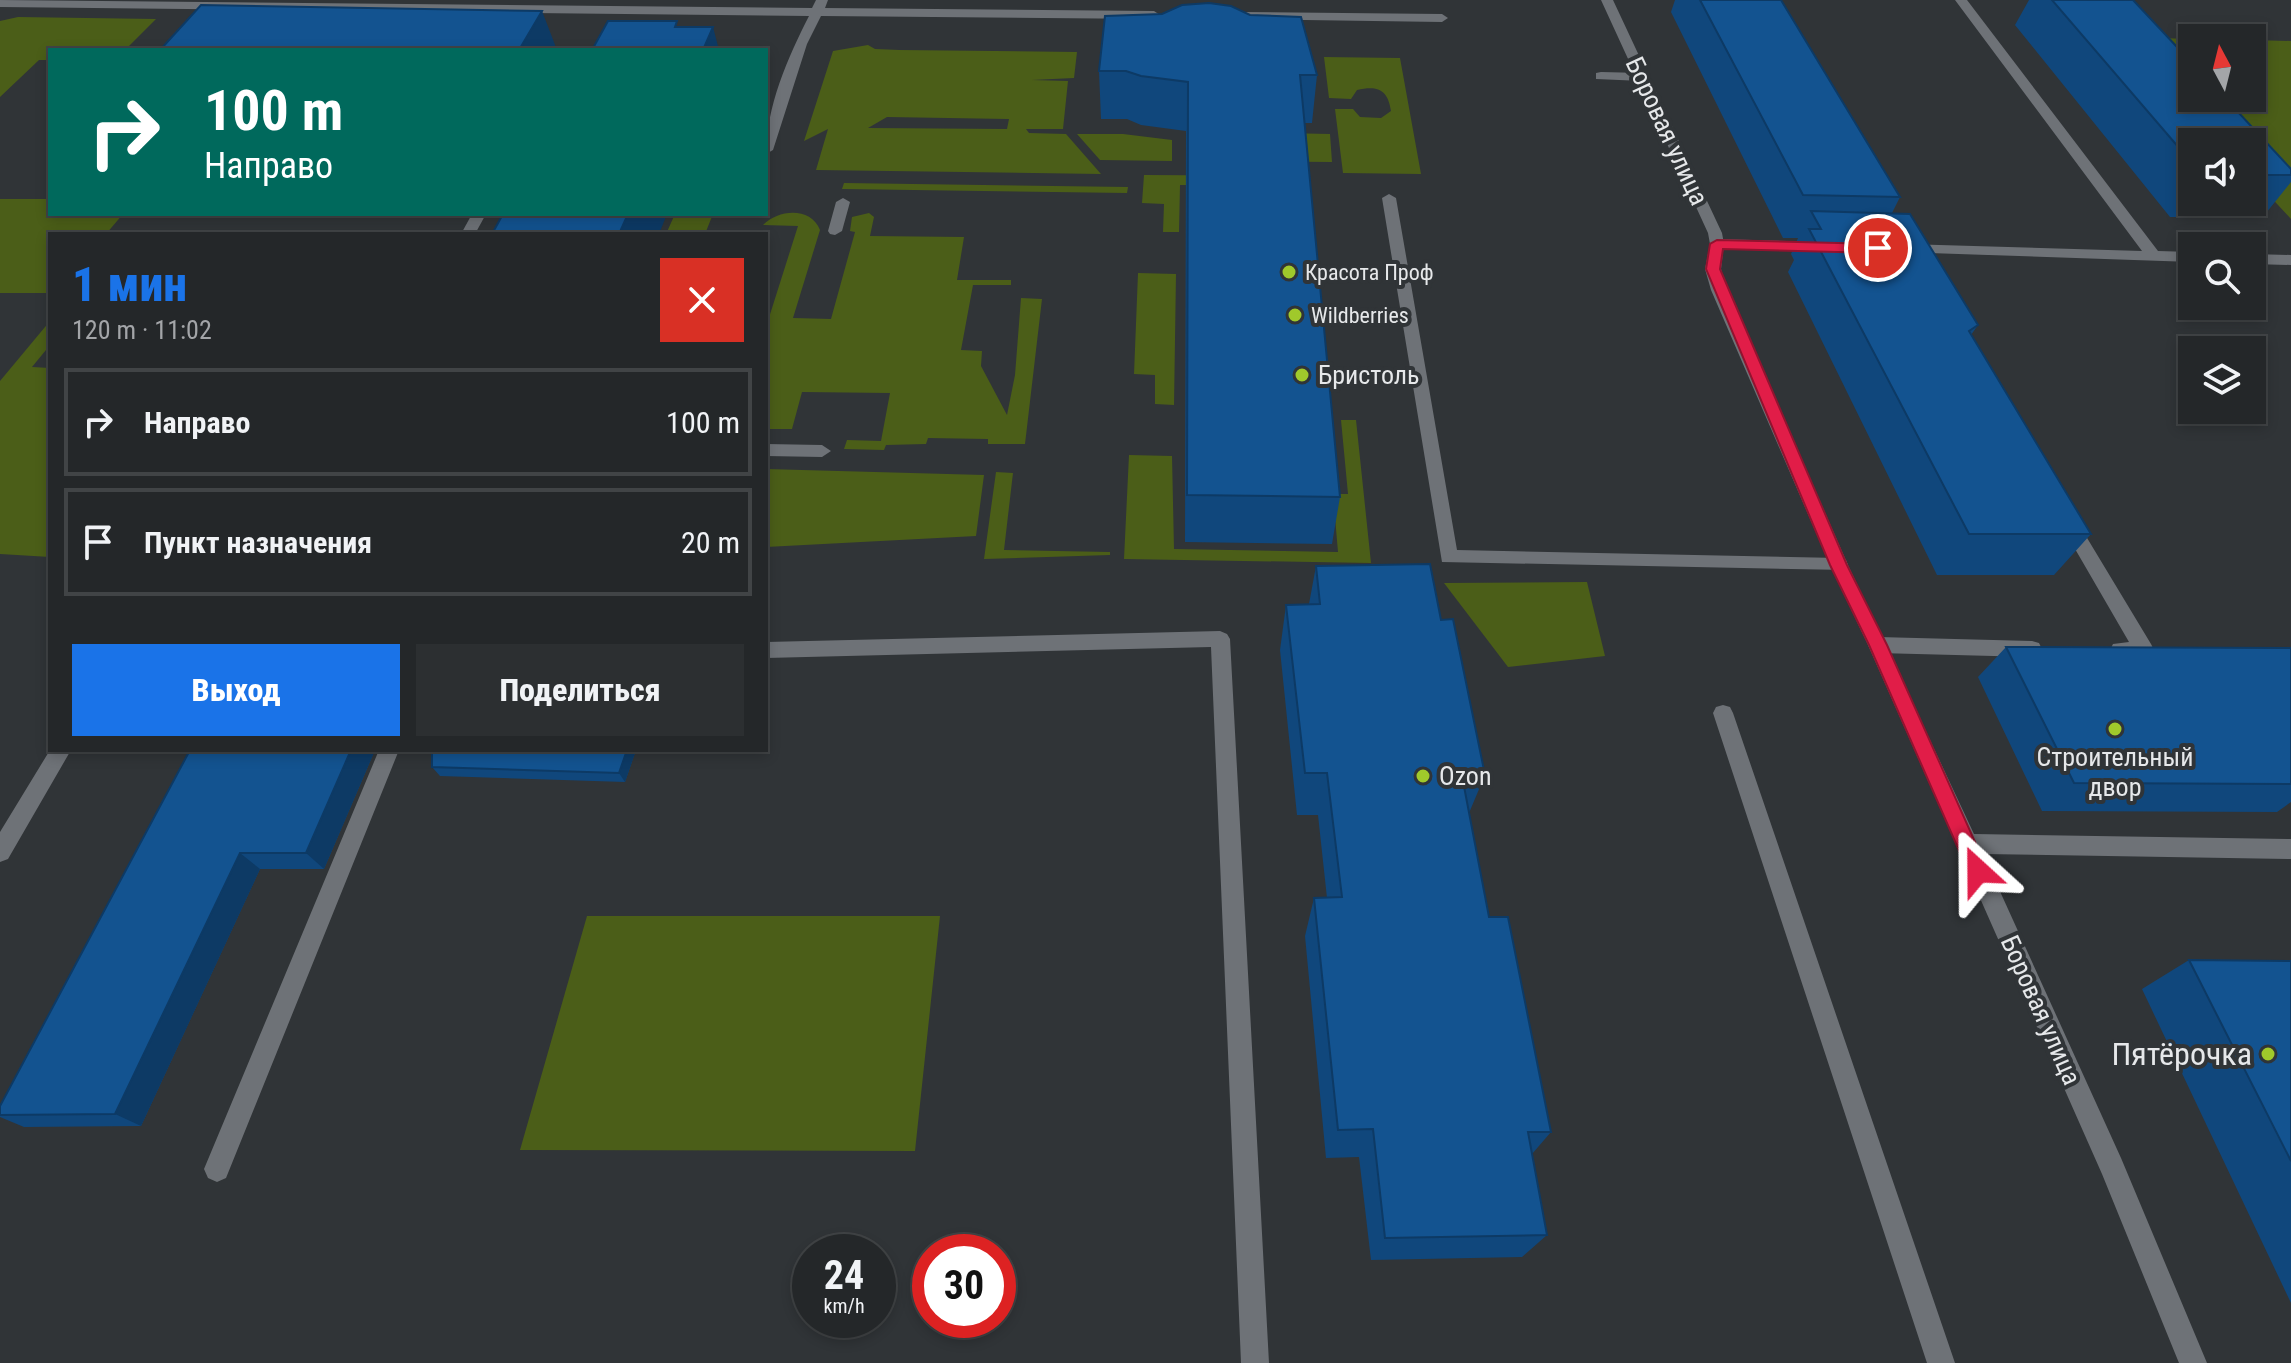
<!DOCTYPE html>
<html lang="ru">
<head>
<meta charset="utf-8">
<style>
	:root { --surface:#242729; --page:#2c2f31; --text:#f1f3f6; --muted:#a3a5a8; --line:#414446; --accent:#1a73e8 }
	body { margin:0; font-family:"Roboto Condensed",sans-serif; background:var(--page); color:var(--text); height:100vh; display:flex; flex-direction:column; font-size:30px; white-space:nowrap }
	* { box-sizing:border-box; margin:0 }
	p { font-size:26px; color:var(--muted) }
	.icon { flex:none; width:44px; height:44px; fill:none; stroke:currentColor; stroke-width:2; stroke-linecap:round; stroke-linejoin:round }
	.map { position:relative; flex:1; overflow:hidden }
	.side { position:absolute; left:48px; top:232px; width:720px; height:520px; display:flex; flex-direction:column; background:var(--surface); border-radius:0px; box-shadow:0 4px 12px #0003,0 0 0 2px var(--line) }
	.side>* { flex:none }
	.hud { position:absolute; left:48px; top:48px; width:720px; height:168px; border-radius:0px; box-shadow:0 4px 12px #0003,0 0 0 2px var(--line); background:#00695c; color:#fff; overflow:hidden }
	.needle { width:52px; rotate:353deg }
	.tools { position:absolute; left:2178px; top:24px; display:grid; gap:16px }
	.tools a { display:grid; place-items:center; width:88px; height:88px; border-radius:0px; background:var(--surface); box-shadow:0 4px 12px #0003,0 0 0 2px var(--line); font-size:40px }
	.speed { position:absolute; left:792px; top:1234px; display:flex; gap:16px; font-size:40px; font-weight:700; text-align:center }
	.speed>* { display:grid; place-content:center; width:104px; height:104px; border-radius:50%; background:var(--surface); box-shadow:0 4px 12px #0003,0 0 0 2px var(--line); line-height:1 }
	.speed small { font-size:20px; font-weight:400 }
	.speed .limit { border:12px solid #d22; background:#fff; color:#111 }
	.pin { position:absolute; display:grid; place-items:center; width:68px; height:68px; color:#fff; margin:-34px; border:4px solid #fff; border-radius:50%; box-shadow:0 2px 8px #0007 }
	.me { position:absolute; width:88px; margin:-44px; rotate:336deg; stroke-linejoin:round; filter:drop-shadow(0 0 6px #0008) }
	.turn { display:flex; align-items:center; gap:28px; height:168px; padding:0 24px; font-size:36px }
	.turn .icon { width:104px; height:104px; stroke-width:2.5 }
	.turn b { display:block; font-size:56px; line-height:68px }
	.round { display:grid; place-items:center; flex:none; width:84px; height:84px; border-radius:0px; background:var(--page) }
	.summary { display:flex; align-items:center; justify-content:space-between; height:136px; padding:0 24px }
	h1 { font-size:48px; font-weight:800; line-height:60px; color:var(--accent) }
	.primary-button { display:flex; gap:16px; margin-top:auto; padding:16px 24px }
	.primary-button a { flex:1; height:92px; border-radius:0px; background:var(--accent); color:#fff; font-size:32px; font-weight:800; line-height:92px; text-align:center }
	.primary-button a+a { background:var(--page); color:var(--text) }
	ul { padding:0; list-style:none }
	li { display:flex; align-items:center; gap:24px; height:108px; margin:0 16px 12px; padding:0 8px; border:4px solid var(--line); border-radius:0px }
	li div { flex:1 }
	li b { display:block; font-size:30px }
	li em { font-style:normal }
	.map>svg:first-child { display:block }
	.green { fill:#4b5e18; fill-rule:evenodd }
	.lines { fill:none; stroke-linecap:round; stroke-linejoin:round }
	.lane { fill:#6e7277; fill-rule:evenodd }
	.street { fill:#6e7277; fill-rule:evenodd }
	.wall { fill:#10477c; fill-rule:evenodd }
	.shaded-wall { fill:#0d3a65 }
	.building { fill:#135390; stroke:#0d3a65; stroke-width:2 }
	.route { fill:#e11d48; stroke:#92132f; stroke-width:2 }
	.poi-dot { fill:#a0c92b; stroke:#303437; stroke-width:3 }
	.labels { text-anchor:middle; stroke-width:8; stroke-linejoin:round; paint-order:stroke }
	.far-poi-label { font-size:22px; fill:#e6e8ea; stroke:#303437; text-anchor:start }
	.street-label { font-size:26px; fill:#e6e8ea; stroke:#303437 }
	.poi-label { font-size:26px; fill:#e6e8ea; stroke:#303437; text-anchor:start }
	.near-poi-label { font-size:32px; fill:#e6e8ea; stroke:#303437; text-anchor:end }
</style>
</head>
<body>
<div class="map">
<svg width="2291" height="1363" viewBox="0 0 2291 1363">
	<rect width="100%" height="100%" fill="#303437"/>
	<path class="green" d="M 18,17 L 156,19 L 125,50 L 50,50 L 50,60 L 39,60 L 0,97 L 0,21 Z
		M 2123,37 L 2192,39 L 2192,98 L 2252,98 L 2252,40 L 2291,41 L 2291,219 L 2252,177 L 2252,142 L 2220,142 Z
		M 868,45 L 875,49 L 900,50 L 1077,52 L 1074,78 L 1032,80 L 1068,81 L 1063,129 L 1026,129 L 1029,133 L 1066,134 L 1101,174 L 816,170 L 828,129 L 804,141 L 833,51 ZM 887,117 L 1008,119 L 1009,119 L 1007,129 L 868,128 Z
		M 1324,57 L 1400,58 L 1421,174 L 1343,173 L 1335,109 L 1353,109 L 1360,117 L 1381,118 L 1391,111 C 1388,90 1378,85 1357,90 L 1351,99 L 1329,98 Z
		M 1196,131 L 1330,134 L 1332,162 L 1226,161 Z
		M 1077,134 L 1123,134 L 1172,140 L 1172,161 L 1100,160 Z
		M 1144,175 L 1300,176 L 1301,186 L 1180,185 L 1179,232 L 1163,232 L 1164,204 L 1142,203 Z
		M 844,183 L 1128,187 L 1127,193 L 842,189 Z
		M 0,199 L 50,199 L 50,214 L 123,214 L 106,234 L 50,234 L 50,293 L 0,293 Z
		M 869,213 L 874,217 L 870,236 L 964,237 L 957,280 L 1011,280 L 1011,285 L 973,285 L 961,350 L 982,351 L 981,366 L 1007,415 L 1015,375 L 1021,298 L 1042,299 L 1025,444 L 988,444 L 988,439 L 928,438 L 926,444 L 886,445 L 884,450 L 844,449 L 847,440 L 881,441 L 890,393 L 802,392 L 792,429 L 766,429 L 766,327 L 798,226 L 763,225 C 779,209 811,207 820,230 L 793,318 L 831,319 L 855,232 L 850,231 L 852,217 Z
		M 675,214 L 713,214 L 705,234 L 666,234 Z
		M 1138,273 L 1176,274 L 1174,405 L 1155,404 L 1155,375 L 1134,374 Z
		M 50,321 L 50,350 L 46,350 L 32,367 L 50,368 L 50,557 L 0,554 L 0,381 Z
		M 1341,420 L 1356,420 L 1371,563 L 1124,559 L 1129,455 L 1172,456 L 1174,549 L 1338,552 L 1333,494 L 1348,494 Z
		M 766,469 L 984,475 L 976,536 L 766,547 Z
		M 996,472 L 1013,473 L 1004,550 L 1110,552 L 1110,555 L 984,559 Z
		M 1587,582 L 1605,656 L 1508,667 L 1444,583 Z
		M 587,916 L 940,916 L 915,1151 L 520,1150 Z"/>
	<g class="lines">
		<path class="lane" d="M 0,0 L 812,8 L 816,0 L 828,0 L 825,8 L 1154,11 L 1160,15 L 1154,19 L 821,16 L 807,44 L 773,150 L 766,154 C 766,107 788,57 809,16 L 0,7 Z
			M 1955,0 L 1967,0 L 2158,251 L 2192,252 L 2192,262 L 1900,252 L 1897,249 L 1905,244 L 2142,251 Z
			M 1242,12 L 1442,14 L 1448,18 L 1442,22 L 1238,19 L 1238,13 Z
			M 1601,72 L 1642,73 L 1649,77 L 1642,81 L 1596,79 L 1596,73 Z
			M 1389,194 L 1396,198 L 1457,550 L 1839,558 L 1846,560 L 1848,565 L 1846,570 L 1442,562 L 1382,198 Z
			M 843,198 L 850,202 L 842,231 L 835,235 L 830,234 L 828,231 L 836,202 Z
			M 472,214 L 486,214 L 475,234 L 461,234 Z
			M 1717,239 L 1821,242 L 1828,247 L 1821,252 L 1712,247 L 1710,244 Z
			M 2252,254 L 2291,255 L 2291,265 L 2252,264 Z
			M 766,444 L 822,445 L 831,451 L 822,457 L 766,456 Z
			M 2069,516 L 2075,518 L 2151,644 L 2154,650 L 2151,656 L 2113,656 L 2110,650 L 2113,644 L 2129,642 L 2060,523 Z
			M 1220,631 L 1227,634 L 1230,639 L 1269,1363 L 1241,1363 L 1211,647 L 766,658 L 766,642 Z
			M 1878,637 L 2032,641 L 2039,643 L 2042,649 L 2039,655 L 2032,657 L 1878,653 L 1871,650 L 1868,645 L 1871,640 Z
			M 1723,705 L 1730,707 L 1733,713 L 1955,1363 L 1927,1363 L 1713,713 L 1716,707 Z
			M 50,750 L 71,750 L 8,859 L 0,862 L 0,832 Z
			M 379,750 L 399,750 L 226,1178 L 217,1182 L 208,1178 L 204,1169 Z"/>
		<path class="street" d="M 1601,0 L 1613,0 L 1722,233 L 1724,244 L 1721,269 L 1727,290 L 1848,565 L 1974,834 L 2291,839 L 2291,859 L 1983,854 L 2121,1158 L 2207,1363 L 2179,1363 L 2102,1174 L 1868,645 L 1830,565 L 1711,290 L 1705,269 L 1710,244 L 1708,233 Z"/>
	</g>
	<path class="wall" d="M 1675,0 L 1781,0 L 1900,197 L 1892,213 L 1978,325 L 1971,335 L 2091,534 L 2054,575 L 1937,575 L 1788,272 L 1794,260 L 1791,254 L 1798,238 L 1783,238 L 1671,12 Z
		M 2029,0 L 2133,0 L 2291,169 L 2291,182 L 2262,218 L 2170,217 L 2015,25 ZM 2192,142 L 2252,142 L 2252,202 L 2192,202 Z
		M 1099,71 L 1317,75 L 1312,123 L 1305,123 L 1340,497 L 1332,544 L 1185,542 L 1186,131 L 1141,125 L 1127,119 L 1101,119 Z
		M 1316,566 L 1441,620 L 1485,775 L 1469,813 L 1489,917 L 1551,1132 L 1532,1154 L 1547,1235 L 1522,1257 L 1371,1260 L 1359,1157 L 1326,1158 L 1305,936 L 1314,898 L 1327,898 L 1318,815 L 1297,815 L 1280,650 L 1286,605 L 1309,604 Z
		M 2006,647 L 2291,648 L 2291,802 L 2277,812 L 2042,811 L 1978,677 Z
		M 190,750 L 375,750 L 324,869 L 260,869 L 141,1126 L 24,1127 L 0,1117 L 0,1106 Z
		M 432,750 L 636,750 L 625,782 L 440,776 L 432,767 Z
		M 2189,960 L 2291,961 L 2291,1303 L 2142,989 Z"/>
	<path class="shaded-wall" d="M 542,11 L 557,50 L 519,50 Z
		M 713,27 L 719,50 L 703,50 Z
		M 628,214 L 667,214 L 659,234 L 619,234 Z
		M 351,750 L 375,750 L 324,869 L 306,853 Z
		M 627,750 L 636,750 L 625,782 L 619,773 Z
		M 240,853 L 260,869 L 141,1126 L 115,1114 Z"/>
	<path class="building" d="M 1700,0 L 1781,0 L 1900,197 L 1803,195 Z
		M 2052,0 L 2133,0 L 2192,63 L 2192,98 L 2225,98 L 2291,169 L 2291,175 L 2252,175 L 2252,142 L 2192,142 L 2192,163 Z
		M 1209,3 L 1231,6 L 1250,15 L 1301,17 L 1317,75 L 1300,75 L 1340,497 L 1187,495 L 1188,82 L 1141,76 L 1126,71 L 1099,71 L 1105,16 L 1162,14 L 1182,5 Z
		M 201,5 L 542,11 L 519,50 L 160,50 Z
		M 608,21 L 677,21 L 675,27 L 713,27 L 703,50 L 592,50 Z
		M 1811,211 L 1910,214 L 1978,325 L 1969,331 L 2091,534 L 1969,534 L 1809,229 L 1821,229 Z
		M 503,214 L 628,214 L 619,234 L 492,234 Z
		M 1430,564 L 1441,620 L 1453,619 L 1485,775 L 1462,776 L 1489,917 L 1508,917 L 1551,1132 L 1528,1132 L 1547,1235 L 1385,1238 L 1373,1129 L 1338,1130 L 1314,898 L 1342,897 L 1327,773 L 1305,773 L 1286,605 L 1320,604 L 1316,566 Z
		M 2006,647 L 2291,648 L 2291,784 L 2074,783 Z
		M 190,750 L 351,750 L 306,853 L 240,853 L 115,1114 L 0,1115 L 0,1106 Z
		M 432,750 L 627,750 L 619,773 L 432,767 Z
		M 2189,960 L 2291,961 L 2291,1161 Z"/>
	<path class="route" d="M 1717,240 L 1878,244 L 1885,248 L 1878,253 L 1723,249 L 1720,269 L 1847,565 L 1887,645 L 1988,871 L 1985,878 L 1978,880 L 1971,878 L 1968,871 L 1869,645 L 1830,565 L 1706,269 L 1710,244 Z"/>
	<g class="poi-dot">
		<circle cx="1289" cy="272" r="8"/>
		<circle cx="1295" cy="315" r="8"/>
		<circle cx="1302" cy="375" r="8"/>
		<circle cx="2115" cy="729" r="8"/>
		<circle cx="1423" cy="776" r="8"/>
		<circle cx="2268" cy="1054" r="8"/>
	</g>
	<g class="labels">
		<g class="far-poi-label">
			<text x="1305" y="280">Красота Проф</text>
			<text x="1311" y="323">Wildberries</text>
		</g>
		<g class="street-label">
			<text transform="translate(1667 131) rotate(65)" y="9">Боровая улица</text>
			<text transform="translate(2041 1010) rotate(66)" y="9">Боровая улица</text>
		</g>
		<g class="poi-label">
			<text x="1318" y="384">Бристоль</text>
			<text x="2115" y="766" text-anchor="middle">Строительный<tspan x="2115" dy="30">двор</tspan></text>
			<text x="1439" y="785">Ozon</text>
		</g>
		<g class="near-poi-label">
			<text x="2252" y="1065">Пятёрочка</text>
		</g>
	</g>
</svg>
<div class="tools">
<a><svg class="needle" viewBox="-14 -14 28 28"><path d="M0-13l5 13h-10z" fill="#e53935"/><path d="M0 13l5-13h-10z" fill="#a3a5a8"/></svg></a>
<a><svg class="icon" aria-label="sound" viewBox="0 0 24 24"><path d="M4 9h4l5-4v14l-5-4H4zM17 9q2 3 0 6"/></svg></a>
<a><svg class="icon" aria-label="search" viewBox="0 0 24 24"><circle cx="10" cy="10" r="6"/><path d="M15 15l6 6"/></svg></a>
<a><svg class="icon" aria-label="layers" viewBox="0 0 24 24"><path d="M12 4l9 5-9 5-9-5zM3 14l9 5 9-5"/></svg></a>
</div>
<div class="speed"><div>24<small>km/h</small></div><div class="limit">30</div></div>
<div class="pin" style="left:1878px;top:248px;background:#d93025"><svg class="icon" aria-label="arrive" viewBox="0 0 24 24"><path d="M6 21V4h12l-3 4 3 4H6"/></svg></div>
<svg class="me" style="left:1978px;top:871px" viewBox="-20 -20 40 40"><path d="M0-17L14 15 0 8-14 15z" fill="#e11d48" stroke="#fff" stroke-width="4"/></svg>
<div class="hud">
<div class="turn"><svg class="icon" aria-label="right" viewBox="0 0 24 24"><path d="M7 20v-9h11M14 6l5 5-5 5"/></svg><div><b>100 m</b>Направо</div></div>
</div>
<section class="side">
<div class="summary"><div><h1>1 мин</h1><p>120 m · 11:02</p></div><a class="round" style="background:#d93025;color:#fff"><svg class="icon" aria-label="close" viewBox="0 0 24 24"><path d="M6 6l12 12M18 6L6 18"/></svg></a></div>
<ul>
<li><svg class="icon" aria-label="right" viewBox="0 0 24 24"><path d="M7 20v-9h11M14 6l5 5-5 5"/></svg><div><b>Направо</b></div><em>100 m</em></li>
<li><svg class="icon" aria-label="arrive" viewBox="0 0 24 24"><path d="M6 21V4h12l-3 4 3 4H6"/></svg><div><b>Пункт назначения</b></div><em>20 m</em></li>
</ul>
<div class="primary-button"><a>Выход</a><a>Поделиться</a></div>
</section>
</div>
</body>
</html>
